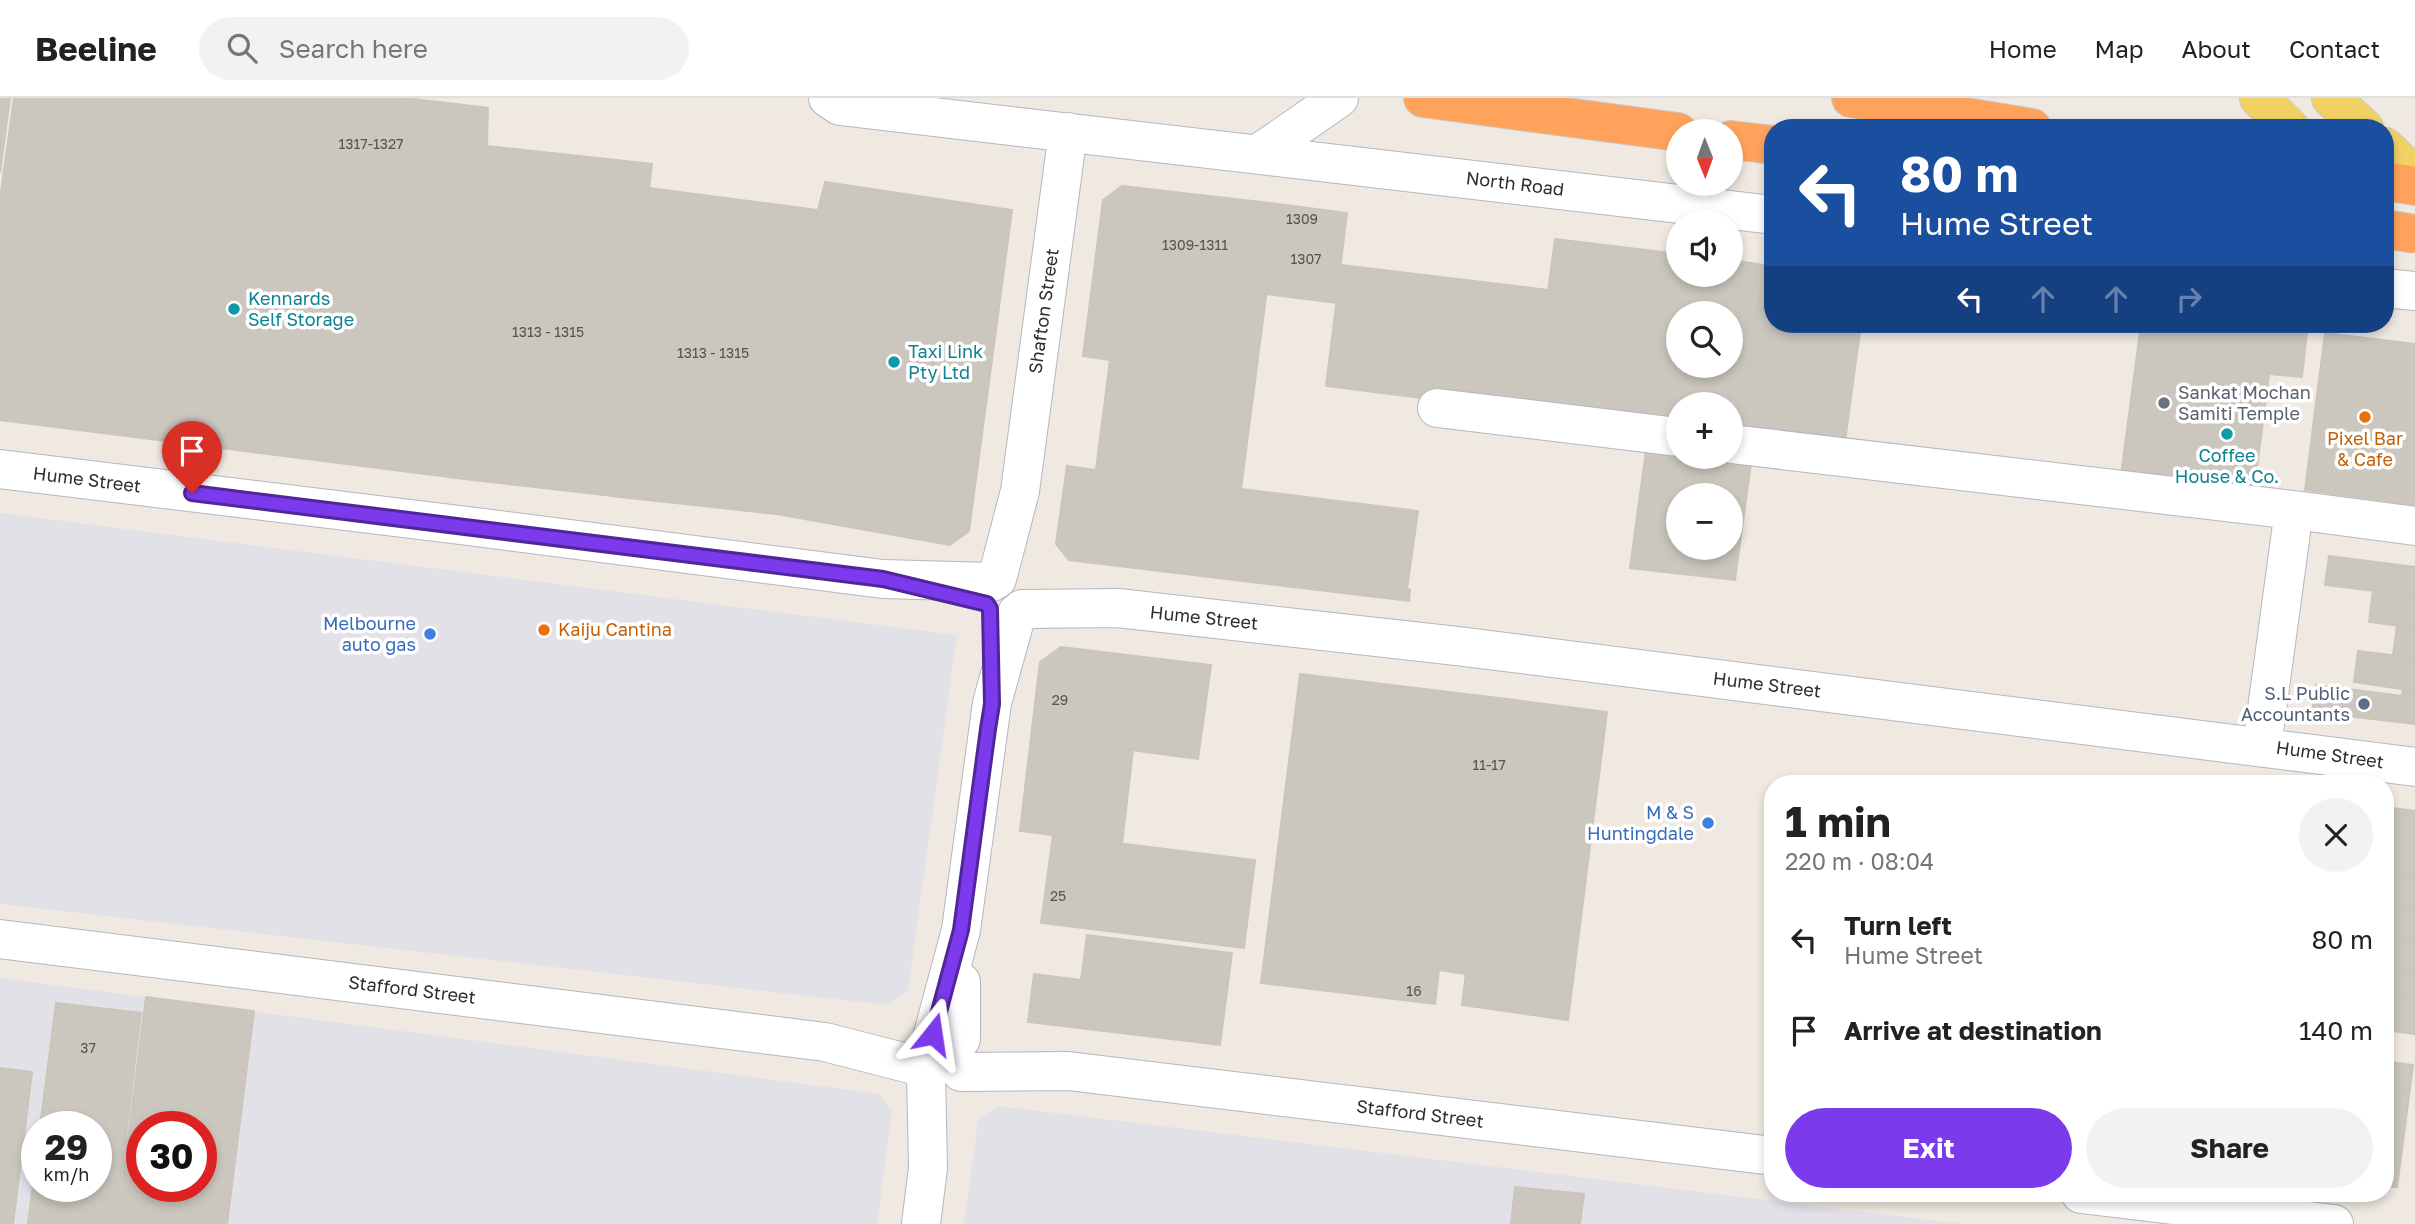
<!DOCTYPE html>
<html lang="en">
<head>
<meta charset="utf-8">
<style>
	:root { --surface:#fff; --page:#f2f2f2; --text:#222; --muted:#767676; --line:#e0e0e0; --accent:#7c3aed }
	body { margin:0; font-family:"Golos Text",sans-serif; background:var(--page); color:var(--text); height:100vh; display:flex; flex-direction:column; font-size:26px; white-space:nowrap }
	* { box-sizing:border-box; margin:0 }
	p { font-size:23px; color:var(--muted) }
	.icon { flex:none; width:38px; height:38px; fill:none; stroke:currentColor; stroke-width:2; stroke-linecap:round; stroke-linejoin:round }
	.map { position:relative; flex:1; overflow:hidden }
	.details { position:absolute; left:1764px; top:677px; width:630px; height:427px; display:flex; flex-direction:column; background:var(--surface); border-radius:28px; box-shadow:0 4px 10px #0003 }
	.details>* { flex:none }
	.banner { position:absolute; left:1764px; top:21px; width:630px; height:214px; border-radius:28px; box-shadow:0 4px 10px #0003; background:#1a4fa0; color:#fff; overflow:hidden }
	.needle { width:46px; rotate:179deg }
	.buttons { position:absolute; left:1666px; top:21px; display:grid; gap:14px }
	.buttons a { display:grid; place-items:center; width:77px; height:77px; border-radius:50%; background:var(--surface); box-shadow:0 4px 10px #0003; font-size:35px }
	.speed { position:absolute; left:21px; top:1013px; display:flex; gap:14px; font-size:35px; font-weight:700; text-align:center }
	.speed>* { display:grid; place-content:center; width:91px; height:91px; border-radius:50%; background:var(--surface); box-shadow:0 4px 10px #0003; line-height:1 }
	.speed small { font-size:18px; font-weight:400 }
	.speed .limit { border:10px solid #d22; background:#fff; color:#111 }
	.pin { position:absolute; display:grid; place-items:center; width:60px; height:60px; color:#fff; margin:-72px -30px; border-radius:50% 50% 50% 0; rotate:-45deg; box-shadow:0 0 7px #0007 }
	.pin .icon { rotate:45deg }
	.me { position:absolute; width:77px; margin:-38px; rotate:15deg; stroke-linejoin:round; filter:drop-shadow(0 0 5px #0008) }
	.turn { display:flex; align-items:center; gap:24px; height:147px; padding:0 21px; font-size:32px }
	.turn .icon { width:91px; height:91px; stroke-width:2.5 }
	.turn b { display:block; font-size:49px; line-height:60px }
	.lanes { display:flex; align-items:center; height:66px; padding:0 21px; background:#0003; justify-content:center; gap:35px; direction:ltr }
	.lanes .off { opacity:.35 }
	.round { display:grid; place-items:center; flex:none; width:74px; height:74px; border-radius:37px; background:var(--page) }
	.head { display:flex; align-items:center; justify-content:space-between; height:119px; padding:0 21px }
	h1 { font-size:42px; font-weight:700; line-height:52px }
	.action { display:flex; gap:14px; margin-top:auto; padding:14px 21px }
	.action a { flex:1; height:80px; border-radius:42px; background:var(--accent); color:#fff; font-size:28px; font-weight:700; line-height:80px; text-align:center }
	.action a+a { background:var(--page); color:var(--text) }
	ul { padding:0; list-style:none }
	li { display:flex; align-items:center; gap:21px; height:91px; padding:0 21px }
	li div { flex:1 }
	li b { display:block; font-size:26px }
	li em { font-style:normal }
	header { display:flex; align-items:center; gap:42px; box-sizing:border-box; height:98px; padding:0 35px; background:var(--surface); border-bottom:2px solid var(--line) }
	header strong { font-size:33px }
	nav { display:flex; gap:38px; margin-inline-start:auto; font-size:24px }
	.search { width:490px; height:63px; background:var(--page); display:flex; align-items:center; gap:18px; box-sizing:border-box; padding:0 24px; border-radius:38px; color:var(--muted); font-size:26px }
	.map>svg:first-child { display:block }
	.industrial { fill:#e3e1e8; fill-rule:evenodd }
	.building { fill:#cbc7bf; stroke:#cbc5ba; stroke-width:2; fill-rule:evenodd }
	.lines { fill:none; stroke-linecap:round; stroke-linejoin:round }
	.minor-casing { stroke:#b4b7c1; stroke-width:40 }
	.major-casing { stroke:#c9c9c9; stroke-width:40 }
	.highway-casing { stroke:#c9c9c9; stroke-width:40 }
	.minor { stroke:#fff; stroke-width:38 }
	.major { stroke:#f2d163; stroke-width:38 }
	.highway { stroke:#ffa35c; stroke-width:38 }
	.highway-bridge-casing { stroke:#c9c9c9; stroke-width:40; stroke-linecap:butt }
	.highway-bridge { stroke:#ffa35c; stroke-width:38 }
	.route-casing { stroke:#51269a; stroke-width:18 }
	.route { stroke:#7c3aed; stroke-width:12 }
	.culture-dot { fill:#0f9aa8; stroke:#fff; stroke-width:2.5 }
	.worship-dot { fill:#6b7280; stroke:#fff; stroke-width:2.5 }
	.food-dot { fill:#e8710a; stroke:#fff; stroke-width:2.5 }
	.shop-dot { fill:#3f7fe0; stroke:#fff; stroke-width:2.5 }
	.service-dot { fill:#5c6f8a; stroke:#fff; stroke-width:2.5 }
	.labels { text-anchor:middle; stroke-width:7; stroke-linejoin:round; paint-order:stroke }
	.number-label { font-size:14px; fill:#555452 }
	.street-label { font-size:18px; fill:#2e2e2e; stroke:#fff }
	.culture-label { font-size:18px; fill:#0d838f; stroke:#fff; text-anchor:start }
	.worship-label { font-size:18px; fill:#5b616d; stroke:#fff; text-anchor:start }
	.food-label { font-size:18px; fill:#c56008; stroke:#fff }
	.shop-label { font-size:18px; fill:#366cbe; stroke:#fff; text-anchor:end }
	.service-label { font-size:18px; fill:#4e5e75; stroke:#fff; text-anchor:end }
</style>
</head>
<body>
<header>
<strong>Beeline</strong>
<div class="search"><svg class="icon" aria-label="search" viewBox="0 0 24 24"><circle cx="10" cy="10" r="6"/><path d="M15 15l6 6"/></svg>Search here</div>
<nav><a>Home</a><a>Map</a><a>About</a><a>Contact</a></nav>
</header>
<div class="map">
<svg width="2415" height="1126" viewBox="0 0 2415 1126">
	<rect width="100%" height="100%" fill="#efe9e1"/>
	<path class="industrial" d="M 0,415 L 957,537 L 908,892 L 888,907 L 0,806 Z
		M 0,880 L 879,996 L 892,1012 L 877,1126 L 0,1126 ZM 37,1029 L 96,1029 L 96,1088 L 37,1088 ZM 142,1029 L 201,1029 L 201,1088 L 142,1088 Z
		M 997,1008 L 1963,1126 L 964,1126 L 978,1023 Z"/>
	<path class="building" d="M 0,0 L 10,0 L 0,75 Z
		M 14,0 L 405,0 L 488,10 L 487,48 L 448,379 L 0,322 L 0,101 Z
		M 487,48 L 652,66 L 612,398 L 448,379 Z
		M 825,84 L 1012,112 L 969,433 L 950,447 L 776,416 L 818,112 Z
		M 1122,88 L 1278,106 L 1241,391 L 1418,413 L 1407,491 L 1410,492 L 1409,503 L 1069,462 L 1056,446 L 1067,368 L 1096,372 L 1110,262 L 1083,258 L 1103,102 Z
		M 649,90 L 818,112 L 776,416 L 612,398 Z
		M 1278,106 L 1347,115 L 1336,205 L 1266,196 Z
		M 1555,141 L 1678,156 L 1678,177 L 1731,177 L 1731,162 L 1764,167 L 1741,339 L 1731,337 L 1731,306 L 1678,306 L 1678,331 L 1532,314 ZM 1678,215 L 1731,215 L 1731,268 L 1678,268 Z
		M 1341,167 L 1549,192 L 1532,314 L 1326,288 Z
		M 1764,167 L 1773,168 L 1773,226 L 1861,226 L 1844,351 L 1741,339 Z
		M 2141,226 L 2209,226 L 2185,393 L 2120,385 Z
		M 2209,226 L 2252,226 L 2307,233 L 2302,279 L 2269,276 L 2253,401 L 2185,393 Z
		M 2325,235 L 2415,246 L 2415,407 L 2305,392 Z
		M 1647,345 L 1678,349 L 1678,359 L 1752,358 L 1735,482 L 1630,470 ZM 1678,397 L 1731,397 L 1731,450 L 1678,450 Z
		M 2329,458 L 2415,469 L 2415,498 L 2325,487 Z
		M 2373,493 L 2415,498 L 2415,530 L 2369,524 Z
		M 2397,528 L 2415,530 L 2415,560 L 2393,557 Z
		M 1061,549 L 1211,567 L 1198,661 L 1031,639 L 1040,564 Z
		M 2358,553 L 2415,560 L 2415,593 L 2354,584 Z
		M 1300,576 L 1500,600 L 1466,876 L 1439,872 L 1435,906 L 1261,885 Z
		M 2316,587 L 2402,598 L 2403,591 L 2415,593 L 2415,626 L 2312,614 Z
		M 1500,600 L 1607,614 L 1568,922 L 1462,907 Z
		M 1031,639 L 1133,652 L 1122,746 L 1020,733 Z
		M 2385,709 L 2415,713 L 2415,776 L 2385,772 Z
		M 1053,737 L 1255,762 L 1244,850 L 1041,825 Z
		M 2385,772 L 2415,776 L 2415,808 L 2385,804 Z
		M 2385,804 L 2415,808 L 2415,840 L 2385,837 Z
		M 1087,837 L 1232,855 L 1220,947 L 1028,924 L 1034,876 L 1081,882 Z
		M 2385,837 L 2415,840 L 2415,872 L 2385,868 Z
		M 2385,868 L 2415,872 L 2415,902 L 2385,899 Z
		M 146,899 L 254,913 L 227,1126 L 117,1126 ZM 142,1029 L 201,1029 L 201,1088 L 142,1088 Z
		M 2385,899 L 2415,902 L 2415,936 L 2385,932 Z
		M 56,905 L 141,915 L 115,1126 L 28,1126 L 37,1054 L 37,1088 L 96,1088 L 96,1029 L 40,1029 Z
		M 2385,963 L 2413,967 L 2409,997 L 2385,994 Z
		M 0,970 L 32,974 L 13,1126 L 0,1126 Z
		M 2385,994 L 2409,997 L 2405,1029 L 2385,1026 Z
		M 2385,1026 L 2405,1029 L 2397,1089 L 2385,1088 Z
		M 1515,1089 L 1584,1096 L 1580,1126 L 1511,1126 Z"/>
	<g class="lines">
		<defs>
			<path id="minor" d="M 828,0 L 840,8 L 1773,117
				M 1258,56 L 1339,0
				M 2385,190 L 2415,193
				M 1437,310 L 1678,339
				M 1731,346 L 2294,412
				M 0,371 L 468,428 L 883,481 L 992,484
				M 997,481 L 1020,393 L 1068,34
				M 1022,511 L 1118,510 L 1457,548 L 2415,669
				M 2262,648 L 2294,412 L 2415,428
				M 0,841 L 825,944 L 922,969
				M 961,884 L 961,941
				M 933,936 L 961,832 L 992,605 L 1017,515
				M 961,974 L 1068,973 L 1773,1058
				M 2081,1096 L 2334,1126
				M 921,1126 L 928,1070 L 926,975"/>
			<path id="major" d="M 2259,0 L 2290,30
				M 2331,0 L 2364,30
				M 2385,49 L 2415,78"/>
			<path id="highway" d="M 1423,0 L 1678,34
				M 1851,0 L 2032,30
				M 1731,42 L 1773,47
				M 2385,83 L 2415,88"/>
		</defs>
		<use href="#minor" class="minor-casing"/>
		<use href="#major" class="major-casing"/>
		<use href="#highway" class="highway-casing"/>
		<use href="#minor" class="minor"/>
		<use href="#major" class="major"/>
		<use href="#highway" class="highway"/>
		<defs>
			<path id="highway-bridge" d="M 2385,131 L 2415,136"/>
		</defs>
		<use href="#highway-bridge" class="highway-bridge-casing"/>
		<use href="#highway-bridge" class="highway-bridge"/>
	</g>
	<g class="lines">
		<defs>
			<path id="route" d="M 192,395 L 883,481 L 987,506 L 990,511 L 992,606 L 988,631 L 961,832 L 933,936"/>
		</defs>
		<use href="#route" class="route-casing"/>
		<use href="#route" class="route"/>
	</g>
	<g class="culture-dot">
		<circle cx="234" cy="211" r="7"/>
		<circle cx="894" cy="264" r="7"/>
		<circle cx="2227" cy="336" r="7"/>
	</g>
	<circle class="worship-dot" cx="2164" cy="305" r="7"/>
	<g class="food-dot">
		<circle cx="2365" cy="319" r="7"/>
		<circle cx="544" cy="532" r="7"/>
	</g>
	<g class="shop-dot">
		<circle cx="430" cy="536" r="7"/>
		<circle cx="1708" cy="725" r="7"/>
	</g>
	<circle class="service-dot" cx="2364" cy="606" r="7"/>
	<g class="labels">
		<g class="number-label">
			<text x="371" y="51">1317-1327</text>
			<text x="1302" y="126">1309</text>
			<text x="1195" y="152">1309-1311</text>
			<text x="1306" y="166">1307</text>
			<text x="548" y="239">1313 - 1315</text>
			<text x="713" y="260">1313 - 1315</text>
			<text x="1060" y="607">29</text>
			<text x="1489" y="672">11-17</text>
			<text x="1058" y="803">25</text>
			<text x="1414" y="898">16</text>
			<text x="88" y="955">37</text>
		</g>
		<g class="street-label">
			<text transform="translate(1515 86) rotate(7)" y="6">North Road</text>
			<text transform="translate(1044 213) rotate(-82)" y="6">Shafton Street</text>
			<text transform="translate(87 382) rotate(7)" y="6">Hume Street</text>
			<text transform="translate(1204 520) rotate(6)" y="6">Hume Street</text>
			<text transform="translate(1767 587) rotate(7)" y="6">Hume Street</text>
			<text transform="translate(2330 657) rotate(8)" y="6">Hume Street</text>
			<text transform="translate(412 892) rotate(7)" y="6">Stafford Street</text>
			<text transform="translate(1420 1016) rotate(7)" y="6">Stafford Street</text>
		</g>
		<g class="culture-label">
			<text x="248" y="207">Kennards<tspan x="248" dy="21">Self Storage</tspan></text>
			<text x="908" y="260">Taxi Link<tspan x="908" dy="21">Pty Ltd</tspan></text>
			<text x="2227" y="364" text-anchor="middle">Coffee<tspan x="2227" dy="21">House &amp; Co.</tspan></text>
		</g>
		<g class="worship-label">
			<text x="2178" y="301">Sankat Mochan<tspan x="2178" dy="21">Samiti Temple</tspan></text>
		</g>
		<g class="food-label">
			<text x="2365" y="347">Pixel Bar<tspan x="2365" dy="21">&amp; Cafe</tspan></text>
			<text x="558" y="538" text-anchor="start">Kaiju Cantina</text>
		</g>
		<g class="shop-label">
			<text x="416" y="532">Melbourne<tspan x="416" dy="21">auto gas</tspan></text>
			<text x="1694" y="721">M &amp; S<tspan x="1694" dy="21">Huntingdale</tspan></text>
		</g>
		<g class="service-label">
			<text x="2350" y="602">S.L Public<tspan x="2350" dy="21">Accountants</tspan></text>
		</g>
	</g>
</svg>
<div class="buttons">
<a><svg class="needle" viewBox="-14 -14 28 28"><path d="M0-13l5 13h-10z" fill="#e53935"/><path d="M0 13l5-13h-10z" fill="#767676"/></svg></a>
<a><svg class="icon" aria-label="sound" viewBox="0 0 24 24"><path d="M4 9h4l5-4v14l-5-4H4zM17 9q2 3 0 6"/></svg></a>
<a><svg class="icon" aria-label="search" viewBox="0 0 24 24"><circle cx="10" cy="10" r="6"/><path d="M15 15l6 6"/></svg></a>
<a>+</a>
<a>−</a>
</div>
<div class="speed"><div>29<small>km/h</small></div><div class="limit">30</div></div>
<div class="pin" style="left:192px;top:395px;background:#d93025"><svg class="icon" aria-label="arrive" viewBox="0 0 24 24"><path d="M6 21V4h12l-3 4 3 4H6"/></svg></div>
<svg class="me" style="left:933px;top:936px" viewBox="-20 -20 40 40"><path d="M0-17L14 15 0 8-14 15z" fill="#7c3aed" stroke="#fff" stroke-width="4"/></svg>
<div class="banner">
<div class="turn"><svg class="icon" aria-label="left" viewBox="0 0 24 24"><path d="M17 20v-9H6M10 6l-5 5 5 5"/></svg><div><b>80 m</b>Hume Street</div></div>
<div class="lanes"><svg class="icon" aria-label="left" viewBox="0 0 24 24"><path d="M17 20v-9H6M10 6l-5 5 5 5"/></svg><svg class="icon off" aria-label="ahead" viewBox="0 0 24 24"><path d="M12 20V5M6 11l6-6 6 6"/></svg><svg class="icon off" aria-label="ahead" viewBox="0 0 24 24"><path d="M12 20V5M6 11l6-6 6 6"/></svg><svg class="icon off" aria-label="right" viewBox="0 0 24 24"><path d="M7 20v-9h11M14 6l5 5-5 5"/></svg></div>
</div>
<section class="details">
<div class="head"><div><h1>1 min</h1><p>220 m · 08:04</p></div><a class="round"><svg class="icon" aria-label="close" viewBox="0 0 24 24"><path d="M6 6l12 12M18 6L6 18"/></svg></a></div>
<ul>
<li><svg class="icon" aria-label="left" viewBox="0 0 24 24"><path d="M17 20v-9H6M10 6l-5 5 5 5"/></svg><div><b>Turn left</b><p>Hume Street</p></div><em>80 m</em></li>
<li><svg class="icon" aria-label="arrive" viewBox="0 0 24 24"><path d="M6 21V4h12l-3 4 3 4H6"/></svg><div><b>Arrive at destination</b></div><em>140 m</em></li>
</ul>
<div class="action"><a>Exit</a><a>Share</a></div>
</section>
</div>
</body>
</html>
